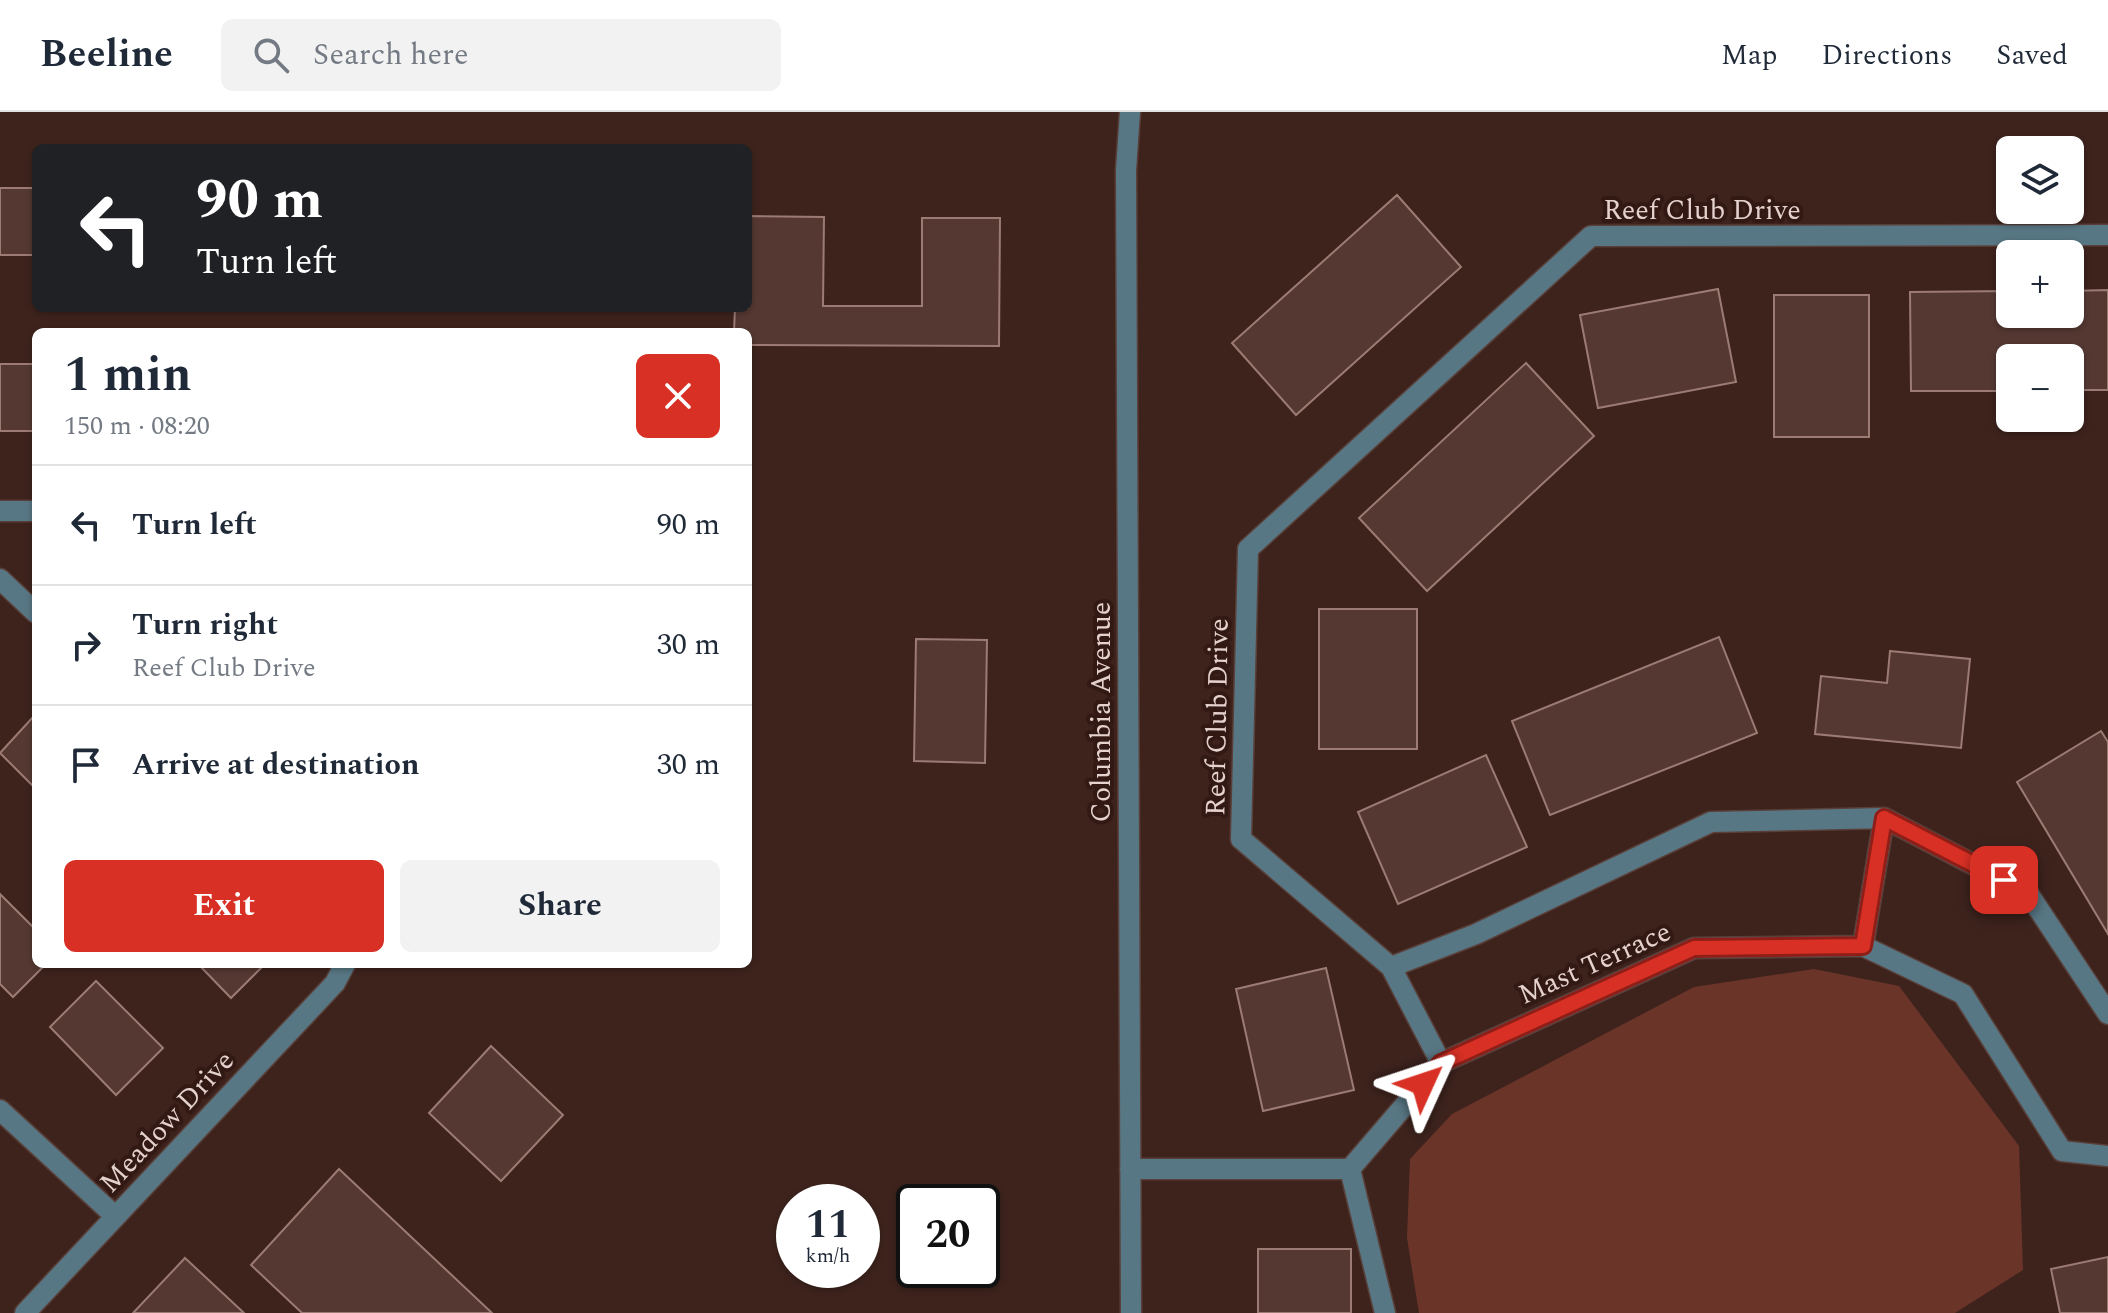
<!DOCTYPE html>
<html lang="en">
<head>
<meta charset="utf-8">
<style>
	:root { --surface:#fff; --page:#f2f2f3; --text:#1f2937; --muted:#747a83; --line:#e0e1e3; --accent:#d93025 }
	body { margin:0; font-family:Spectral,serif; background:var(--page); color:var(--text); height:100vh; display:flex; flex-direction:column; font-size:30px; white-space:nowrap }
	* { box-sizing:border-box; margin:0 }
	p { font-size:26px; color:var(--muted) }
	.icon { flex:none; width:44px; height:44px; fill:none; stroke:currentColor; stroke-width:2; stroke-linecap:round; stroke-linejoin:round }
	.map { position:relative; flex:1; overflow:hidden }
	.drawer { position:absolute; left:32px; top:216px; width:720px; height:640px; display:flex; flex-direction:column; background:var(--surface); border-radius:12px; box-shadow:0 2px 6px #0004 }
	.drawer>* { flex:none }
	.guide { position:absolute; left:32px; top:32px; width:720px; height:168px; border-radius:12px; box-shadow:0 2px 6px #0004; background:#202124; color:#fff; overflow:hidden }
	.fabs { position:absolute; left:1996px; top:24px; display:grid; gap:16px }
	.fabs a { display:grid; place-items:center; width:88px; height:88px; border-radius:12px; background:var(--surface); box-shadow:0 2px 6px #0004; font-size:40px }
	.speed { position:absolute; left:776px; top:1072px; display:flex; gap:16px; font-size:40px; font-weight:700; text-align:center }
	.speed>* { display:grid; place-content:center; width:104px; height:104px; border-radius:50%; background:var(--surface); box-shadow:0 2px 6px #0004; line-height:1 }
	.speed small { font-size:20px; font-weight:400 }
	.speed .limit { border:4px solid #111; border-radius:12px; background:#fff; color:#111 }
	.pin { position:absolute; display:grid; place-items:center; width:68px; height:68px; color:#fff; margin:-34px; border-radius:16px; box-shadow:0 4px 12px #0006 }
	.me { position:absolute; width:88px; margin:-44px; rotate:48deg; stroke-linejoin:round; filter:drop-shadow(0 0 6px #0008) }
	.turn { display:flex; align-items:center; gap:28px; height:168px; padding:0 32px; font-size:36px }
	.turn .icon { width:104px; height:104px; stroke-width:2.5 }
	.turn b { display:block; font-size:56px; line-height:68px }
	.round { display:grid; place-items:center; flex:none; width:84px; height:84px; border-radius:12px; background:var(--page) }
	.summary { display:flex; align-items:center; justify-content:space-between; height:136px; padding:0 32px }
	h1 { font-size:48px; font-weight:700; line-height:60px }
	.button { display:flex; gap:16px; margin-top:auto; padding:16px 32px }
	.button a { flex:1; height:92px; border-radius:12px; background:var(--accent); color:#fff; font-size:32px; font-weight:700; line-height:92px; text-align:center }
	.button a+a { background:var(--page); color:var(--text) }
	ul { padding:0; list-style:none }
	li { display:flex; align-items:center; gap:24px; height:120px; padding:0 32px; border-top:2px solid var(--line) }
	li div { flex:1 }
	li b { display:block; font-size:30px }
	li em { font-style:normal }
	header { display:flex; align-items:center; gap:48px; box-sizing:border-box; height:112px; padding:0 40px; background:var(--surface); border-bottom:2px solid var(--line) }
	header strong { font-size:38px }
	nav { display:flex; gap:44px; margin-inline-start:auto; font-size:28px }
	.search { width:560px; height:72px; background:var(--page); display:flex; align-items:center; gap:20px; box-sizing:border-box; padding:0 28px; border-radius:12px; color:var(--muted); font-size:30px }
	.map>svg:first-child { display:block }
	.green { fill:#6a3429 }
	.building { fill:#553832; stroke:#9c7b74; stroke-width:2 }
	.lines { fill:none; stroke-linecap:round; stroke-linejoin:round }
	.minor-casing { stroke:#593f39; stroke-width:23 }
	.minor { stroke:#587784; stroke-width:20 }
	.route-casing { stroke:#8d1f18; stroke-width:20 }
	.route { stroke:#d93025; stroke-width:14 }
	.labels { text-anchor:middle; stroke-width:8; stroke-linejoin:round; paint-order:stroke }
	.street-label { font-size:28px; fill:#e5d2ce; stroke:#331913 }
</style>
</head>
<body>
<header>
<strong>Beeline</strong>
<div class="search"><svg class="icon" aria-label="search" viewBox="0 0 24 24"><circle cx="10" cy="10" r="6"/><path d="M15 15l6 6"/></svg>Search here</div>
<nav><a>Map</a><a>Directions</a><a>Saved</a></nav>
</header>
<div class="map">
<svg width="2108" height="1201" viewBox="0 0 2108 1201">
	<rect width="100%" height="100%" fill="#3e231d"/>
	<path class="green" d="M 1814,857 L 1899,874 L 2019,1034 L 2023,1158 L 1955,1201 L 1419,1201 L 1407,1126 L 1410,1047 L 1452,1002 L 1694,875 Z"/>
	<path class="building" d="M 0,76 L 36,76 L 36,143 L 0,143 Z
		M 1397,83 L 1461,155 L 1296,303 L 1232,231 Z
		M 748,104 L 824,105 L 823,194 L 922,194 L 922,106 L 1000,106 L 999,234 L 748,233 L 748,220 L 734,220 L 735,196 L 748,196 Z
		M 1718,177 L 1736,270 L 1598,296 L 1580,203 Z
		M 2108,178 L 2108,278 L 2070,278 L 2070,246 L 2010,246 L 2010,279 L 1911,279 L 1910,180 L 2010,179 L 2010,202 L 2070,202 L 2070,179 Z
		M 1774,183 L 1869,183 L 1869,325 L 1774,325 Z
		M 1526,251 L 1594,324 L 1427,479 L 1359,406 Z
		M 0,252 L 36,252 L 36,319 L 0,319 Z
		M 1319,497 L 1417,497 L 1417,637 L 1319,637 Z
		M 1719,525 L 1757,621 L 1550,703 L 1512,609 Z
		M 916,527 L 987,528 L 985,651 L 914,649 Z
		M 1890,539 L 1970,547 L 1961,636 L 1815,622 L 1821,564 L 1887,571 Z
		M 34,604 L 36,606 L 36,677 L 0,641 Z
		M 2101,619 L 2108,630 L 2108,822 L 2017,670 Z
		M 1486,643 L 1527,735 L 1398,792 L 1358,700 Z
		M 0,782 L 36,818 L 36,852 L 46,852 L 13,885 L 0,872 Z
		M 198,852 L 265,852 L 231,886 Z
		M 1326,856 L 1354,978 L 1263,999 L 1236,877 Z
		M 96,869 L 163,936 L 116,983 L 50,915 Z
		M 491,934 L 563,1003 L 501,1069 L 429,1001 Z
		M 339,1057 L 492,1201 L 302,1201 L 251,1153 Z
		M 1258,1137 L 1351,1137 L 1351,1201 L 1258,1201 Z
		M 2108,1145 L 2108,1201 L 2060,1201 L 2051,1157 Z
		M 185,1146 L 244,1201 L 133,1201 Z"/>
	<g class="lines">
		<defs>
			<path id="minor" d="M 1130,0 L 1126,58 L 1131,1201
				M 2108,123 L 1591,124 L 1248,437 L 1241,727 L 1391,855 L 1476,822 L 1711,710 L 1884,706 L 2028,781 L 2108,902
				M 0,399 L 36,399
				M 0,467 L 36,501
				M 1863,834 L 1884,706
				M 1391,855 L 1441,951
				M 0,998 L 115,1104
				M 1130,1057 L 1350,1057 L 1385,1201
				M 1350,1057 L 1441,951 L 1694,836 L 1863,834 L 1963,882 L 2062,1039 L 2108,1044
				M 25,1201 L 335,871 L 345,852"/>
		</defs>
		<use href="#minor" class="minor-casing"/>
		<use href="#minor" class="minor"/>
	</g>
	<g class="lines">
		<defs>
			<path id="route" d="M 1423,972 L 1441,951 L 1694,836 L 1863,834 L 1884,706 L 2004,768"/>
		</defs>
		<use href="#route" class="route-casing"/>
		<use href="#route" class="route"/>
	</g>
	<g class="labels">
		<g class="street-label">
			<text x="1702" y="107">Reef Club Drive</text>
			<text transform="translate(1100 600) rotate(-90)" y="10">Columbia Avenue</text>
			<text transform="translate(1216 605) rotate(-89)" y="10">Reef Club Drive</text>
			<text transform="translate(1594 850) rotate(-24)" y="10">Mast Terrace</text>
			<text transform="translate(166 1009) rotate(-47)" y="10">Meadow Drive</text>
		</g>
	</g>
</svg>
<div class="fabs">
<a><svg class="icon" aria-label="layers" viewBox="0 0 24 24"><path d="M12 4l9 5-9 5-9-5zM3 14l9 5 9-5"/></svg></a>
<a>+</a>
<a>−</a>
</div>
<div class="speed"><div>11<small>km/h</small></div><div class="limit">20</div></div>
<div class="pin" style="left:2004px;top:768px;background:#d93025"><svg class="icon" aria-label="arrive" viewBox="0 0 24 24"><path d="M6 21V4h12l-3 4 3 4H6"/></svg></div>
<svg class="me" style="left:1423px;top:972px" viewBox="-20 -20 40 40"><path d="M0-17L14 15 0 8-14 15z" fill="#d93025" stroke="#fff" stroke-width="4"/></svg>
<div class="guide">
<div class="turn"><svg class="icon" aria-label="left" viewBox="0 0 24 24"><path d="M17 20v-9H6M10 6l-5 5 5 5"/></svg><div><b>90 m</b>Turn left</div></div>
</div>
<section class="drawer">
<div class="summary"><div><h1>1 min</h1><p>150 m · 08:20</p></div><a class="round" style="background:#d93025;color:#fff"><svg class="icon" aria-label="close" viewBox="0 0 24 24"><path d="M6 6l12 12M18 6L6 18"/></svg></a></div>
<ul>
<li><svg class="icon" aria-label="left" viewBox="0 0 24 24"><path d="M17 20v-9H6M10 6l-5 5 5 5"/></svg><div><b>Turn left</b></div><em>90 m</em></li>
<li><svg class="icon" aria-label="right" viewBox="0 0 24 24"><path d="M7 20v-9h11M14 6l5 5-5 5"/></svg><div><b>Turn right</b><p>Reef Club Drive</p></div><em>30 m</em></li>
<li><svg class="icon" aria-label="arrive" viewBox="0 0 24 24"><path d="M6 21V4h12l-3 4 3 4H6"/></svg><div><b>Arrive at destination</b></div><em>30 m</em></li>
</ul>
<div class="button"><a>Exit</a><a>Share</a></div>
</section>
</div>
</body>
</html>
